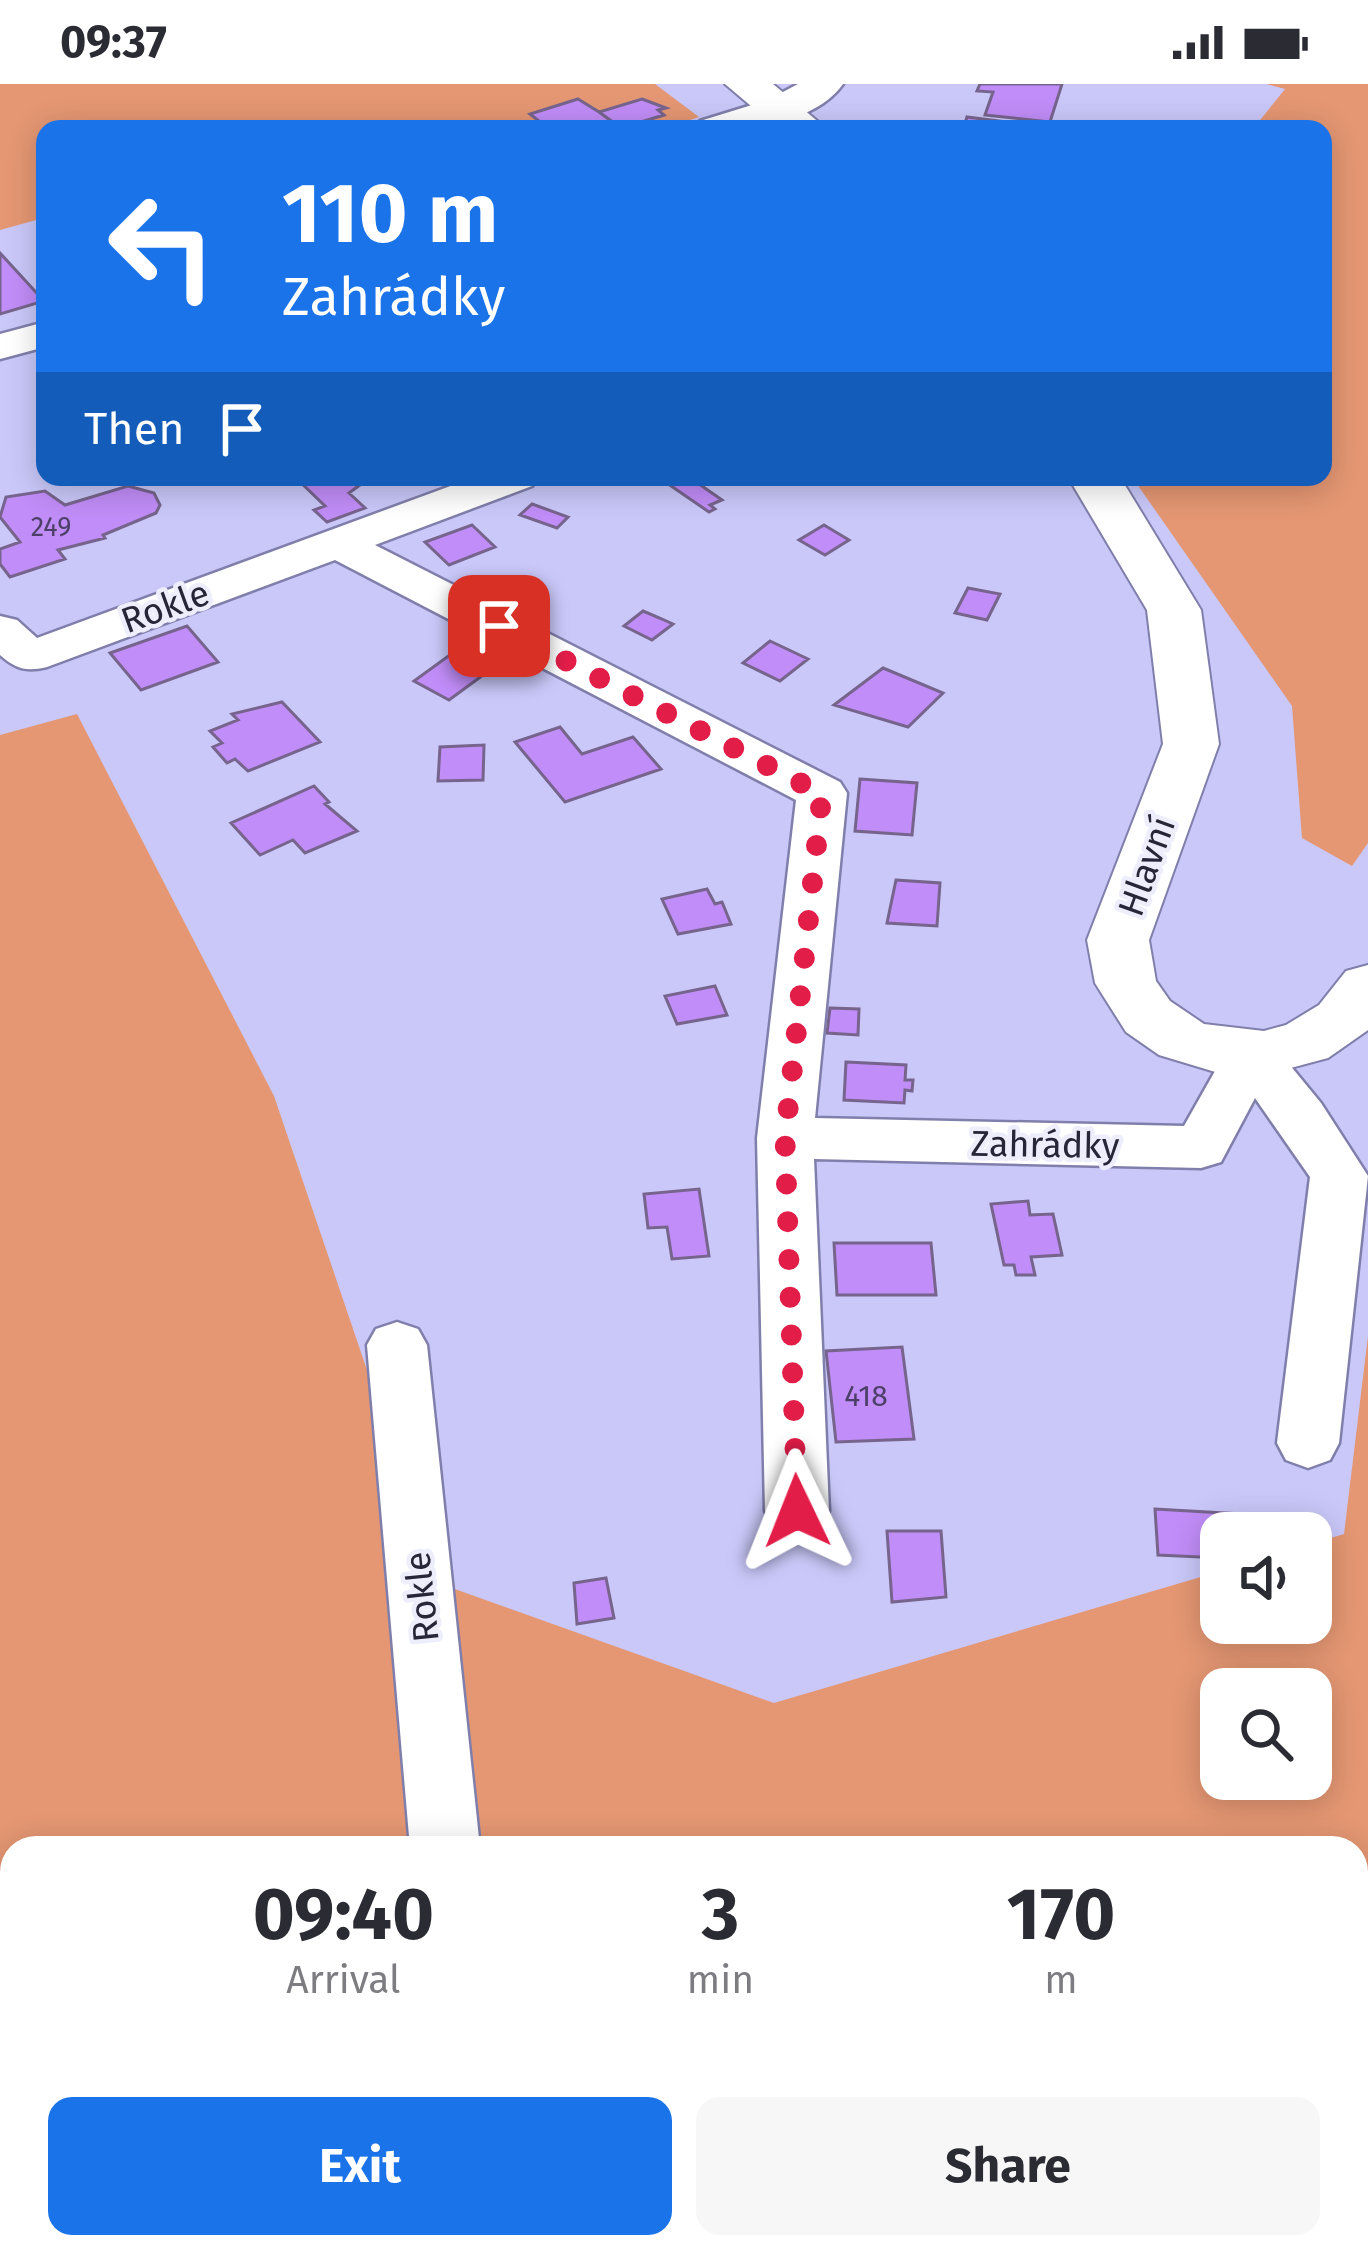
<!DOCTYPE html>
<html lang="en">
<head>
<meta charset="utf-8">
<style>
	:root { --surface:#fff; --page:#f7f7f7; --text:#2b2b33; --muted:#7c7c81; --accent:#1a73e8 }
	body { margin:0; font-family:"Fira Sans",sans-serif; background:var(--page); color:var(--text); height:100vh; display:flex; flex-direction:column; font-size:45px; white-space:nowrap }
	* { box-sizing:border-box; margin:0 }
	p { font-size:39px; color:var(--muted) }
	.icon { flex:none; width:66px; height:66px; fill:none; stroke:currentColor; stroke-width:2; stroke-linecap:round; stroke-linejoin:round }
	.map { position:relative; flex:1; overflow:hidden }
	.side { position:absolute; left:0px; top:1752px; width:1368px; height:423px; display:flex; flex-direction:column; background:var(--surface); border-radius:36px 36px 0 0; box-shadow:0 6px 30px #0003 }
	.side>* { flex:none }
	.top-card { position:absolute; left:36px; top:36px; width:1296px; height:366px; border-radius:24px; box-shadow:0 6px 30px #0003; background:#1a73e8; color:#fff; overflow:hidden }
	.controls { position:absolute; left:1200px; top:1428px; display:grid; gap:24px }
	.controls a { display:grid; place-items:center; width:132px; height:132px; border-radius:24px; background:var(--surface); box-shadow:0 6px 30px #0003; font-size:60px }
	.pin { position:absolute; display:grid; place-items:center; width:102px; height:102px; color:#fff; margin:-51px; border-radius:24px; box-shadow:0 6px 18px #0006 }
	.me { position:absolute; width:132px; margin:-66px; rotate:358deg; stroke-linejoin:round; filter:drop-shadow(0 0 9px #0008) }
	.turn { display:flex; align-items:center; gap:42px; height:252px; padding:0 48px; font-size:54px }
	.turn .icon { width:156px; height:156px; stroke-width:2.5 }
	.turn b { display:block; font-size:84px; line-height:102px }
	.then { display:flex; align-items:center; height:114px; padding:0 48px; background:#0003; gap:24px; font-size:45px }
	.eta { display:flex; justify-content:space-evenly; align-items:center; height:204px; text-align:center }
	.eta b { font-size:72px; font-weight:700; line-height:84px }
	.action { display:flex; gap:24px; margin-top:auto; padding:24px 48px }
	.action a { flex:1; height:138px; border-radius:24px; background:var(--accent); color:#fff; font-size:48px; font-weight:700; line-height:138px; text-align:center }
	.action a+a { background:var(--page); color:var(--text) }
	.status { display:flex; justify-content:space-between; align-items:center; height:84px; padding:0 60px; background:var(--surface); direction:ltr }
	.status svg { height:33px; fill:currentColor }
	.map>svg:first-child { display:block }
	.green { fill:#e59773; fill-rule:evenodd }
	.building { fill:#c18df8; stroke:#77648d; stroke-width:3 }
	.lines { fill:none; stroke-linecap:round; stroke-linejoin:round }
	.minor-casing { stroke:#807fab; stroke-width:5 }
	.tertiary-casing { stroke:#807fab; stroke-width:4 }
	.minor { fill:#fff; fill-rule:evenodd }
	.tertiary { fill:#fff; fill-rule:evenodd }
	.route { stroke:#e11d48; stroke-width:21; stroke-dasharray:0 37.8 }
	.labels { text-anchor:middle; stroke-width:9; stroke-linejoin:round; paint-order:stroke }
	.far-number-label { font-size:27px; fill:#4d4068 }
	.number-label { font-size:30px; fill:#4d4068 }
	.street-label { font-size:36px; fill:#262638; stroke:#ededfc }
</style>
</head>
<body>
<div class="status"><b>09:37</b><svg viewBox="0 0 49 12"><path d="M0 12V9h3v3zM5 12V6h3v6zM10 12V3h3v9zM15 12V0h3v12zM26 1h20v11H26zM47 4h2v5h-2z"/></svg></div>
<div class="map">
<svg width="1368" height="2174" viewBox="0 0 1368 2174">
	<rect width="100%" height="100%" fill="#c9c8f9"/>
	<path class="green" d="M 0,0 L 655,0 L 699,33 L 663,45 L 45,45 L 45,141 L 40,135 L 0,146 Z
		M 1266,0 L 1368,0 L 1368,759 L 1352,782 L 1302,754 L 1292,622 L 1132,393 L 1323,393 L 1323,45 L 1253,45 L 1285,5 Z
		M 77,630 L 274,1012 L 388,1348 L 418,1764 L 12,1764 L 12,2009 L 0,2012 L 0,651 Z
		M 1368,1252 L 1368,1787 L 1356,1790 L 1356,1764 L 453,1764 L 421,1493 L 774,1619 L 1221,1487 L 1221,1539 L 1311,1539 L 1311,1460 L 1344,1450 ZM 1221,1605 L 1311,1605 L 1311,1695 L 1221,1695 Z"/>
	<path class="building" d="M 980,0 L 1062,0 L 1050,38 L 985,31 L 993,8 L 977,7 Z
		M 578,15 L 599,28 L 621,44 L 549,45 L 530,30 Z
		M 642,15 L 666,24 L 658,26 L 664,31 L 621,44 L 599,28 Z
		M 967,33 L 1015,39 L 1013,45 L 963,45 Z
		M 0,169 L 44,217 L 0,230 Z
		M 295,393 L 359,393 L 364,398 L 349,409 L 365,424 L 327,438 L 314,426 L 325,422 Z
		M 658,393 L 689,393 L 722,416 L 710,421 L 715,425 L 709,428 Z
		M 128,402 L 154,409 L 160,421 L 156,429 L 103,451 L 105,454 L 58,466 L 65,475 L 10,493 L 0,480 L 0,465 L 20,458 L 0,433 L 6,413 L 45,407 L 65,421 Z
		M 532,420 L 568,433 L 557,444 L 520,431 Z
		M 472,441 L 495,463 L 449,481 L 425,458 Z
		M 824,441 L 849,456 L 825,471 L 799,456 Z
		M 968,504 L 1000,510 L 987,536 L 955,529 Z
		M 643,527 L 662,535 L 673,540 L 652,556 L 624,542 Z
		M 187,542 L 218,578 L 141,606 L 110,569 Z
		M 770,557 L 808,575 L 780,597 L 743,579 Z
		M 454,568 L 490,586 L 449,616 L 414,597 Z
		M 883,584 L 943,609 L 908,643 L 834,621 Z
		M 282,618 L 320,658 L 248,687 L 235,675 L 227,679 L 213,663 L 222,659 L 210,647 L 238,636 L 232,630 Z
		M 560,643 L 582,670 L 633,653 L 661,685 L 565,718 L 515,658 Z
		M 484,661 L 483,696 L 438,697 L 440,663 Z
		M 860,695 L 917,699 L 912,751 L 855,747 Z
		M 314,702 L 329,718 L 325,720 L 357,747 L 305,769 L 293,756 L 260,771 L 231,739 Z
		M 896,796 L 940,799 L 937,842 L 887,839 Z
		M 707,805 L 715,820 L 722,818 L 731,840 L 678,850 L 662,815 Z
		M 715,902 L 727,931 L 677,940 L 665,912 Z
		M 830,924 L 859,925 L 858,951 L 827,949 Z
		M 846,978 L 906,981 L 905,996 L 913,996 L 912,1007 L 905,1006 L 904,1019 L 844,1016 Z
		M 699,1105 L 709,1172 L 672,1175 L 667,1143 L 648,1144 L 644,1110 Z
		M 1028,1117 L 1030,1131 L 1053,1130 L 1062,1171 L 1031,1173 L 1035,1191 L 1016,1191 L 1014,1181 L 1004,1181 L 991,1120 Z
		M 834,1159 L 931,1159 L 936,1211 L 837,1211 Z
		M 902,1263 L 914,1355 L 836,1358 L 826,1267 Z
		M 1155,1425 L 1241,1430 L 1243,1449 L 1221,1449 L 1221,1474 L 1158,1471 Z
		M 887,1447 L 941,1447 L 946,1513 L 892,1518 Z
		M 606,1494 L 614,1534 L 577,1540 L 574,1499 Z
		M 12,1954 L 12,1999 L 0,2002 L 0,1957 Z
		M 12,2065 L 12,2159 L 0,2163 L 0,2068 Z
		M 1356,2133 L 1368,2157 L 1368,2174 L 1247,2174 L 1242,2163 L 1356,2163 Z
		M 683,2163 L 789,2163 L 695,2174 L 684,2174 Z"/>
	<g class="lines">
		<defs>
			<path id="minor" d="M 798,0 L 843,0 C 812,43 742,45 694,45 L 700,37 L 768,16 Z
				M 45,238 L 45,263 L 0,275 L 0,250 Z
				M 475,393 L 538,393 L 532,402 L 375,461 L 840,698 L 847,709 L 815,1034 L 1184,1042 L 1232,957 L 1251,952 L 1270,957 L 1321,1019 L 1368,1092 L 1339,1359 L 1330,1376 L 1308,1384 L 1286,1376 L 1277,1359 L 1310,1093 L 1255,1014 L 1221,1078 L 1201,1084 L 814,1075 L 829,1427 L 819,1445 L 797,1453 L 775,1445 L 765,1427 L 757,1054 L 796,716 L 335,476 L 47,583 C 26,588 16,585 0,571 L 0,532 L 17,536 L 37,554 Z
				M 397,1238 L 418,1245 L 427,1261 L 480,1764 L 410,1764 L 367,1261 L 376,1245 Z
				M 445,2163 L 523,2163 L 524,2174 L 446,2174 Z"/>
			<path id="tertiary" d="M 725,0 L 773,0 L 827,45 L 778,45 Z
				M 1068,393 L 1120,393 L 1201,526 L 1219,660 L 1149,856 L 1156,897 L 1170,917 L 1204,940 L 1264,947 L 1286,941 L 1319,921 L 1346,887 L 1368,881 L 1368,946 L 1328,974 L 1264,991 L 1222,990 L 1159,971 L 1126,948 L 1095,899 L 1087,856 L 1163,660 L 1147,526 Z"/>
		</defs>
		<use href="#minor" class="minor-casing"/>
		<use href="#tertiary" class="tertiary-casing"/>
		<use href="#minor" class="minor"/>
		<use href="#tertiary" class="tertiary"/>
	</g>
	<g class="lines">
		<path class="route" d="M 499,542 L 822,710 L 785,1054 L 797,1427"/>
	</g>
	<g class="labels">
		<g class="far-number-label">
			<text x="51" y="452">249</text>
		</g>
		<g class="number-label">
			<text x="866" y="1322">418</text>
		</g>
		<g class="street-label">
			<text transform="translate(165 522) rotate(-20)" y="13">Rokle</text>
			<text transform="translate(1146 782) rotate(-70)" y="13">Hlavní</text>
			<text transform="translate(1045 1060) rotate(1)" y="13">Zahrádky</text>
			<text transform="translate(421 1513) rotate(-96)" y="13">Rokle</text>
		</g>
	</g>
</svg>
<div class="controls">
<a><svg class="icon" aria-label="sound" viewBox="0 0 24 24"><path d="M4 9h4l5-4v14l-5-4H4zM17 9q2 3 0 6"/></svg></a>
<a><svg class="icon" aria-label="search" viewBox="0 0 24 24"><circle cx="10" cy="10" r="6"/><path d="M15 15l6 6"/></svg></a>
</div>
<div class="pin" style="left:499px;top:542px;background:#d93025"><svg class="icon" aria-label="arrive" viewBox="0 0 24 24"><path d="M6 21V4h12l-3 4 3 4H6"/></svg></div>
<svg class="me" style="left:797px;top:1427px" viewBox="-20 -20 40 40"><path d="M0-17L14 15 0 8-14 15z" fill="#e11d48" stroke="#fff" stroke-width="4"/></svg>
<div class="top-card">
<div class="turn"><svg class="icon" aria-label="left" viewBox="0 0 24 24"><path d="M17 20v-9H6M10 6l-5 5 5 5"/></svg><div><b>110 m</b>Zahrádky</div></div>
<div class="then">Then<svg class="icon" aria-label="arrive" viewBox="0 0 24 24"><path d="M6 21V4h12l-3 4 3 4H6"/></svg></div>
</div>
<section class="side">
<div class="eta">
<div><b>09:40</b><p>Arrival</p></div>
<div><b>3</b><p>min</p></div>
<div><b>170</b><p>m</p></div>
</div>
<div class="action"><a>Exit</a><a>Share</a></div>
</section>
</div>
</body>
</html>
